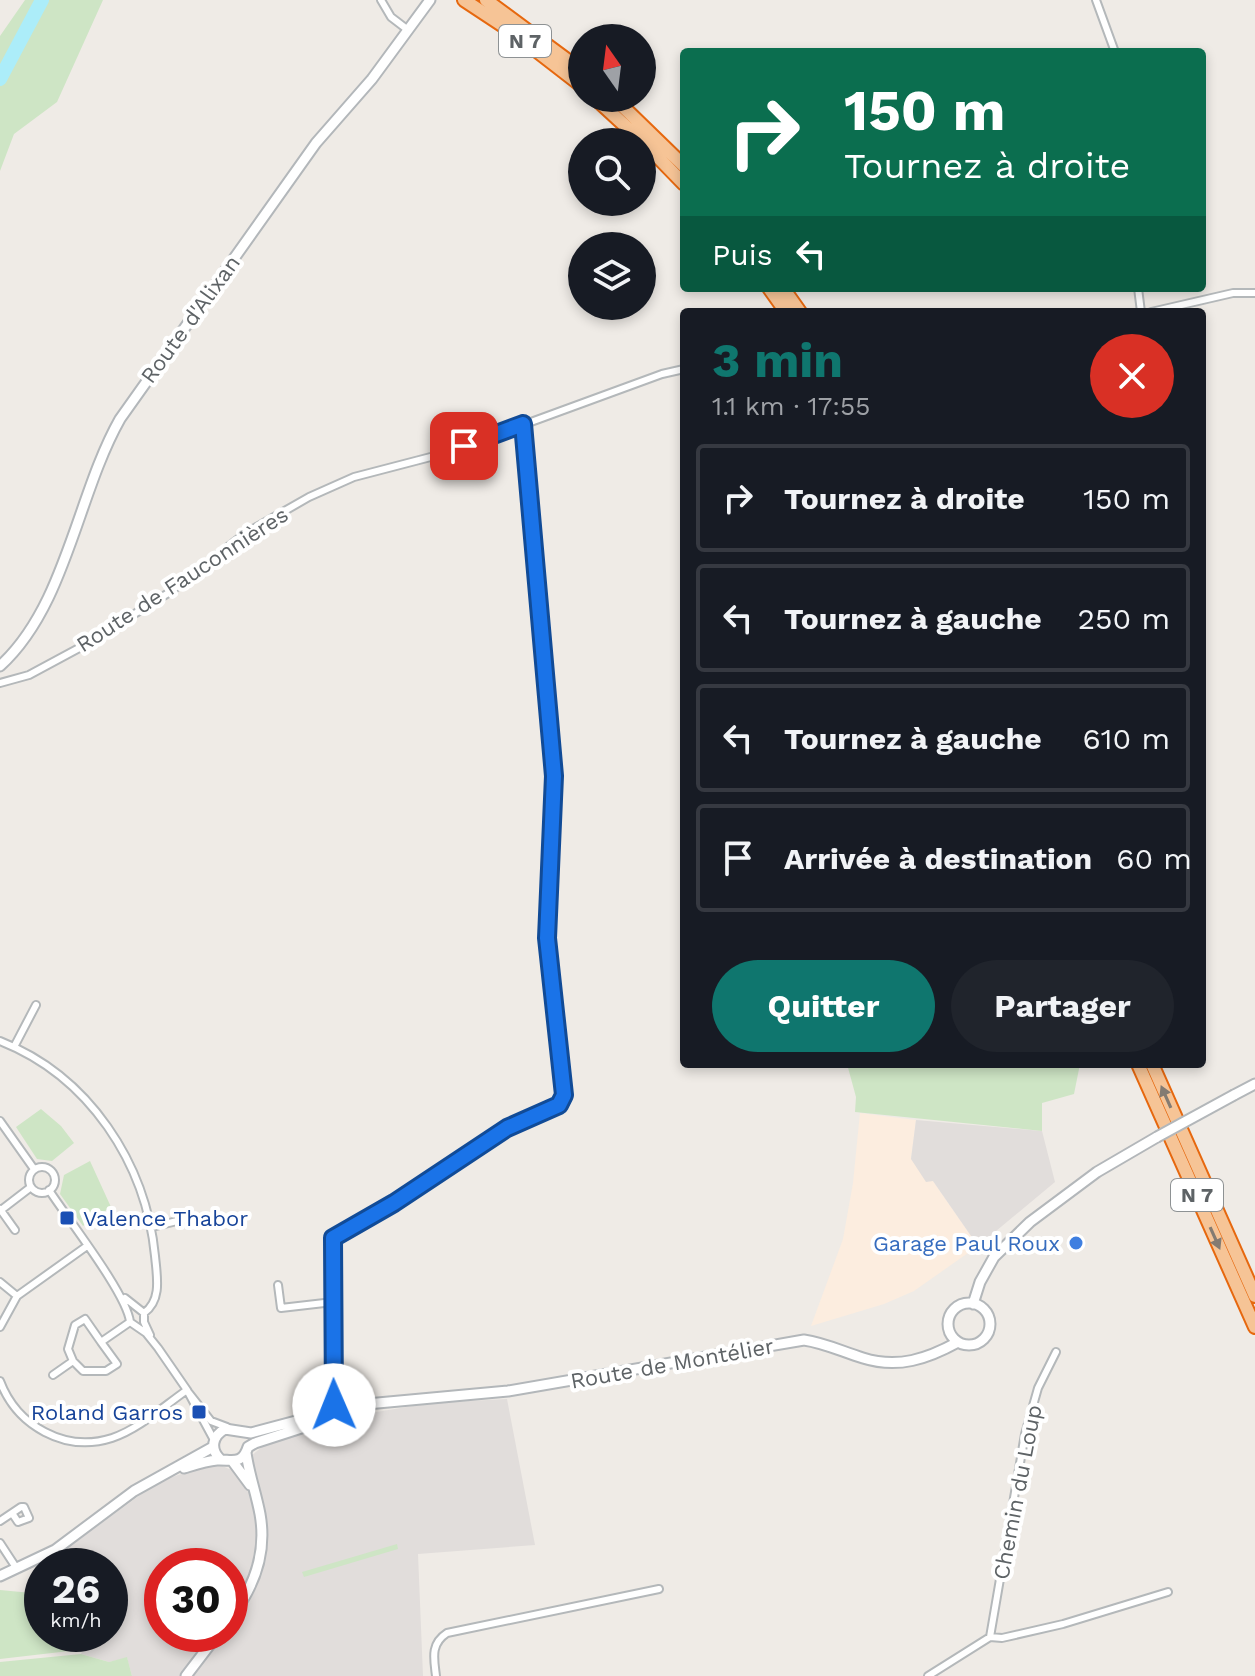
<!DOCTYPE html>
<html lang="fr">
<head>
<meta charset="utf-8">
<style>
	:root { --surface:#171b24; --page:#20242c; --text:#f1f3f6; --muted:#9ea1a6; --line:#363941; --accent:#0f766e }
	body { margin:0; font-family:"Work Sans",sans-serif; background:var(--page); color:var(--text); height:100vh; display:flex; flex-direction:column; font-size:30px; white-space:nowrap }
	* { box-sizing:border-box; margin:0 }
	p { font-size:26px; color:var(--muted) }
	.icon { flex:none; width:44px; height:44px; fill:none; stroke:currentColor; stroke-width:2; stroke-linecap:round; stroke-linejoin:round }
	.map { position:relative; flex:1; overflow:hidden }
	.sheet { position:absolute; left:680px; top:308px; width:526px; height:760px; display:flex; flex-direction:column; background:var(--surface); border-radius:8px; box-shadow:0 4px 12px #0003 }
	.sheet>* { flex:none }
	.guide { position:absolute; left:680px; top:48px; width:526px; height:244px; border-radius:8px; box-shadow:0 4px 12px #0003; background:#0b6e4f; color:#fff; overflow:hidden }
	.needle { width:52px; rotate:346deg }
	.fabs { position:absolute; left:568px; top:24px; display:grid; gap:16px }
	.fabs a { display:grid; place-items:center; width:88px; height:88px; border-radius:50%; background:var(--surface); box-shadow:0 4px 12px #0003; font-size:40px }
	.speed { position:absolute; left:24px; top:1548px; display:flex; gap:16px; font-size:40px; font-weight:700; text-align:center }
	.speed>* { display:grid; place-content:center; width:104px; height:104px; border-radius:50%; background:var(--surface); box-shadow:0 4px 12px #0003; line-height:1 }
	.speed small { font-size:20px; font-weight:400 }
	.speed .limit { border:12px solid #d22; background:#fff; color:#111 }
	.pin { position:absolute; display:grid; place-items:center; width:68px; height:68px; color:#fff; margin:-34px; border-radius:16px; box-shadow:0 4px 12px #0006 }
	.me { position:absolute; width:88px; margin:-44px; rotate:359deg; stroke-linejoin:round; filter:drop-shadow(0 0 6px #0008) }
	.turn { display:flex; align-items:center; gap:28px; height:168px; padding:0 32px; font-size:36px }
	.turn .icon { width:104px; height:104px; stroke-width:2.5 }
	.turn b { display:block; font-size:56px; line-height:68px }
	.then { display:flex; align-items:center; height:76px; padding:0 32px; background:#0003; gap:16px; font-size:30px }
	.round { display:grid; place-items:center; flex:none; width:84px; height:84px; border-radius:42px; background:var(--page) }
	.summary { display:flex; align-items:center; justify-content:space-between; height:136px; padding:0 32px }
	h1 { font-size:48px; font-weight:700; line-height:60px; color:var(--accent) }
	.button { display:flex; gap:16px; margin-top:auto; padding:16px 32px }
	.button a { flex:1; height:92px; border-radius:48px; background:var(--accent); color:#fff; font-size:32px; font-weight:700; line-height:92px; text-align:center }
	.button a+a { background:var(--page); color:var(--text) }
	ul { padding:0; list-style:none }
	li { display:flex; align-items:center; gap:24px; height:108px; margin:0 16px 12px; padding:0 16px; border:4px solid var(--line); border-radius:8px }
	li div { flex:1 }
	li b { display:block; font-size:30px }
	li em { font-style:normal }
	.map>svg:first-child { display:block }
	.commercial { fill:#fceddf }
	.industrial { fill:#e1dddb; fill-rule:evenodd }
	.green { fill:#cee5c5 }
	.lines { fill:none; stroke-linecap:round; stroke-linejoin:round }
	.river { stroke:#acedf9; stroke-width:14 }
	.street-casing { stroke:#b4b8ba; stroke-width:10 }
	.secondary-casing { stroke:#b3b7ba; stroke-width:13 }
	.highway-casing { stroke:#e6680f; stroke-width:16 }
	.street { stroke:#fff; stroke-width:6 }
	.secondary { stroke:#fff; stroke-width:9 }
	.highway { stroke:#f6c496; stroke-width:12 }
	.secondary-bridge-casing { stroke:#b3b7ba; stroke-width:13; stroke-linecap:butt }
	.secondary-bridge { stroke:#fff; stroke-width:9 }
	.oneway { fill:#847b72 }
	.route-casing { stroke:#114b97; stroke-width:20 }
	.route { stroke:#1a73e8; stroke-width:14 }
	.transit-dot { fill:#1a4fb4; stroke:#fff; stroke-width:3 }
	.shop-dot { fill:#3f7fe0; stroke:#fff; stroke-width:3 }
	.labels { text-anchor:middle; stroke-width:8; stroke-linejoin:round; paint-order:stroke }
	.shield { fill:#fff; stroke:#8e9294; stroke-width:2 }
	.shield-label { font-size:20px; font-weight:bold; fill:#5e6366 }
	.street-label { font-size:22px; fill:#5e6366; stroke:#fff }
	.transit-label { font-size:22px; fill:#164399; stroke:#fff; text-anchor:start }
	.shop-label { font-size:22px; fill:#366cbe; stroke:#fff; text-anchor:end }
</style>
</head>
<body>
<div class="map">
<svg width="1255" height="1676" viewBox="0 0 1255 1676">
	<rect width="100%" height="100%" fill="#efebe6"/>
	<path class="commercial" d="M 860,1113 L 916,1120 L 911,1159 L 933,1181 L 978,1246 L 914,1291 L 884,1304 L 811,1326 L 843,1239 L 853,1183 Z"/>
	<path class="industrial" d="M 916,1120 L 1042,1131 L 1055,1182 L 978,1246 L 933,1181 L 926,1182 L 911,1159 Z
		M 507,1399 L 535,1545 L 418,1554 L 423,1676 L 132,1676 L 127,1658 L 109,1662 L 81,1654 L 88,1641 L 87,1634 L 110,1634 L 110,1566 L 72,1566 L 69,1547 L 151,1487 L 172,1477 L 216,1463 L 229,1469 L 240,1465 L 262,1447 L 358,1415 L 431,1403 ZM 162,1566 L 230,1566 L 230,1634 L 162,1634 Z"/>
	<path class="green" d="M 25,0 L 103,0 L 57,102 L 14,134 L 0,171 L 0,36 Z
		M 847,1064 L 1080,1064 L 1074,1094 L 1042,1103 L 1042,1131 L 855,1112 L 856,1097 Z
		M 41,1109 L 61,1126 L 74,1143 L 52,1161 L 37,1159 L 16,1127 Z
		M 90,1161 L 111,1207 L 83,1226 L 60,1194 L 64,1175 Z
		M 397,1544 L 398,1549 L 304,1577 L 302,1572 Z
		M 0,1590 L 42,1594 L 42,1634 L 76,1634 L 78,1650 L 0,1659 Z
		M 81,1654 L 109,1662 L 127,1657 L 132,1676 L 0,1676 L 0,1662 Z"/>
	<g class="lines">
		<path class="river" d="M 0,79 L 42,0"/>
		<defs>
			<path id="street" d="M 381,0 L 391,17 L 408,30
				M 1096,0 L 1115,52
				M 1138,288 L 1141,312
				M 1151,312 L 1233,293 L 1255,293
				M 0,683 L 29,675 L 81,647 L 170,592 L 246,533 L 309,497 L 354,477 L 446,453 L 662,374 L 684,369
				M 0,1041 C 89,1076 146,1163 155,1256 C 157,1277 162,1300 144,1313
				M 14,1047 L 36,1005
				M 0,1121 L 34,1169
				M29 1180a13 13 0 1 1 26 0a13 13 0 1 1-26 0Z
				M 49,1190 C 67,1218 127,1294 130,1322 L 146,1333 L 158,1348 L 187,1390 L 214,1440
				M 0,1209 L 15,1230
				M 1,1210 L 31,1187
				M 152,1227 L 194,1217
				M 0,1282 L 17,1296
				M 278,1285 L 281,1308 L 333,1302
				M 125,1298 L 144,1313 L 144,1322 L 150,1335
				M 0,1327 L 17,1296 L 87,1246
				M 73,1361 L 68,1349 L 75,1325 L 85,1319 L 101,1342 L 130,1322
				M 53,1375 L 73,1361 L 83,1371 L 106,1371 L 117,1364 L 101,1342
				M 0,1381 C 17,1426 65,1453 112,1438 C 139,1429 164,1406 187,1390
				M 189,1393 L 211,1421 L 227,1427
				M 333,1415 L 333,1238 L 394,1203 L 507,1128 L 559,1105 L 564,1095 L 547,938 L 554,776 L 523,424
				M 0,1521 L 21,1507 L 24,1507 L 29,1518 L 18,1522 L 12,1513
				M 0,1543 L 17,1569
				M 990,1637 L 1025,1434 L 1038,1388 L 1056,1352
				M 436,1676 C 434,1659 430,1644 447,1633 L 659,1589
				M 928,1676 L 990,1637 L 1002,1638 L 1063,1624 L 1168,1592"/>
			<path id="secondary" d="M 0,666 C 66,606 77,495 120,419 L 316,143 L 372,79 L 430,0
				M 1234,1095 L 1255,1084
				M948 1324a21 21 0 1 1 42 0a21 21 0 1 1-42 0Z
				M 973,1304 L 980,1282 L 994,1257 L 1030,1222 L 1097,1172 L 1157,1137
				M 220,1459 C 210,1449 212,1436 225,1429 L 251,1433 L 356,1405 L 508,1391 L 804,1340 C 825,1343 843,1352 863,1358 C 898,1369 927,1359 958,1342
				M 233,1462 L 250,1485
				M 184,1468 C 194,1465 206,1461 217,1460 C 231,1459 242,1466 248,1447 L 255,1443 L 357,1410
				M 0,1576 L 55,1550 L 134,1491 L 213,1447
				M 230,1618 C 254,1588 267,1553 260,1514 C 256,1493 249,1474 246,1453
				M 186,1676 L 218,1634"/>
			<path id="highway" d="M 464,0 L 511,31 L 582,86
				M 486,0 L 582,71
				M 595,98 L 646,145 L 684,184
				M 614,98 L 684,166
				M 769,288 L 786,312
				M 783,288 L 800,312
				M 1138,1064 L 1255,1327
				M 1152,1064 L 1255,1296"/>
		</defs>
		<use href="#street" class="street-casing"/>
		<use href="#secondary" class="secondary-casing"/>
		<use href="#highway" class="highway-casing"/>
		<use href="#street" class="street"/>
		<use href="#secondary" class="secondary"/>
		<use href="#highway" class="highway"/>
		<defs>
			<path id="secondary-bridge" d="M 1157,1137 L 1234,1095"/>
		</defs>
		<use href="#secondary-bridge" class="secondary-bridge-casing"/>
		<use href="#secondary-bridge" class="secondary-bridge"/>
	</g>
	<defs><path id="oneway-solid" d="M-6-.8H1V-3.2L6.5 0L1 3.2V.8H-6Z" transform="scale(2)"/></defs>
	<g class="oneway">
		<use href="#oneway-solid" transform="translate(1166 1097) rotate(-114)"/>
		<use href="#oneway-solid" transform="translate(1215 1238) rotate(66)"/>
	</g>
	<g class="lines">
		<defs>
			<path id="route" d="M 334,1405 L 333,1238 L 394,1203 L 507,1128 L 559,1105 L 564,1095 L 547,938 L 554,776 L 523,424 L 464,446"/>
		</defs>
		<use href="#route" class="route-casing"/>
		<use href="#route" class="route"/>
	</g>
	<g class="transit-dot">
		<rect x="59" y="1210" width="16" height="16" rx="4"/>
		<rect x="191" y="1404" width="16" height="16" rx="4"/>
	</g>
	<circle class="shop-dot" cx="1076" cy="1243" r="8"/>
	<g class="labels">
		<g class="shield">
			<rect x="499" y="25" width="52" height="32" rx="6"/>
			<rect x="1171" y="1179" width="52" height="32" rx="6"/>
		</g>
		<g class="shield-label">
			<text x="525" y="48">N 7</text>
			<text x="1197" y="1202">N 7</text>
		</g>
		<g class="street-label">
			<text transform="translate(190 319) rotate(-54)" y="8">Route d'Alixan</text>
			<text transform="translate(182 579) rotate(-33)" y="8">Route de Fauconnières</text>
			<text transform="translate(672 1363) rotate(-10)" y="8">Route de Montélier</text>
			<text transform="translate(1017 1492) rotate(-79)" y="8">Chemin du Loup</text>
		</g>
		<g class="transit-label">
			<text x="83" y="1226">Valence Thabor</text>
			<text x="183" y="1420" text-anchor="end">Roland Garros</text>
		</g>
		<g class="shop-label">
			<text x="1060" y="1251">Garage Paul Roux</text>
		</g>
	</g>
</svg>
<div class="fabs">
<a><svg class="needle" viewBox="-14 -14 28 28"><path d="M0-13l5 13h-10z" fill="#e53935"/><path d="M0 13l5-13h-10z" fill="#9ea1a6"/></svg></a>
<a><svg class="icon" aria-label="search" viewBox="0 0 24 24"><circle cx="10" cy="10" r="6"/><path d="M15 15l6 6"/></svg></a>
<a><svg class="icon" aria-label="layers" viewBox="0 0 24 24"><path d="M12 4l9 5-9 5-9-5zM3 14l9 5 9-5"/></svg></a>
</div>
<div class="speed"><div>26<small>km/h</small></div><div class="limit">30</div></div>
<div class="pin" style="left:464px;top:446px;background:#d93025"><svg class="icon" aria-label="arrive" viewBox="0 0 24 24"><path d="M6 21V4h12l-3 4 3 4H6"/></svg></div>
<svg class="me" style="left:334px;top:1405px" viewBox="-20 -20 40 40"><circle r="19" fill="#fff"/><path d="M0-13L10 11 0 6-10 11z" fill="#1a73e8"/></svg>
<div class="guide">
<div class="turn"><svg class="icon" aria-label="right" viewBox="0 0 24 24"><path d="M7 20v-9h11M14 6l5 5-5 5"/></svg><div><b>150 m</b>Tournez à droite</div></div>
<div class="then">Puis<svg class="icon" aria-label="left" viewBox="0 0 24 24"><path d="M17 20v-9H6M10 6l-5 5 5 5"/></svg></div>
</div>
<section class="sheet">
<div class="summary"><div><h1>3 min</h1><p>1.1 km · 17:55</p></div><a class="round" style="background:#d93025;color:#fff"><svg class="icon" aria-label="close" viewBox="0 0 24 24"><path d="M6 6l12 12M18 6L6 18"/></svg></a></div>
<ul>
<li><svg class="icon" aria-label="right" viewBox="0 0 24 24"><path d="M7 20v-9h11M14 6l5 5-5 5"/></svg><div><b>Tournez à droite</b></div><em>150 m</em></li>
<li><svg class="icon" aria-label="left" viewBox="0 0 24 24"><path d="M17 20v-9H6M10 6l-5 5 5 5"/></svg><div><b>Tournez à gauche</b></div><em>250 m</em></li>
<li><svg class="icon" aria-label="left" viewBox="0 0 24 24"><path d="M17 20v-9H6M10 6l-5 5 5 5"/></svg><div><b>Tournez à gauche</b></div><em>610 m</em></li>
<li><svg class="icon" aria-label="arrive" viewBox="0 0 24 24"><path d="M6 21V4h12l-3 4 3 4H6"/></svg><div><b>Arrivée à destination</b></div><em>60 m</em></li>
</ul>
<div class="button"><a>Quitter</a><a>Partager</a></div>
</section>
</div>
</body>
</html>
